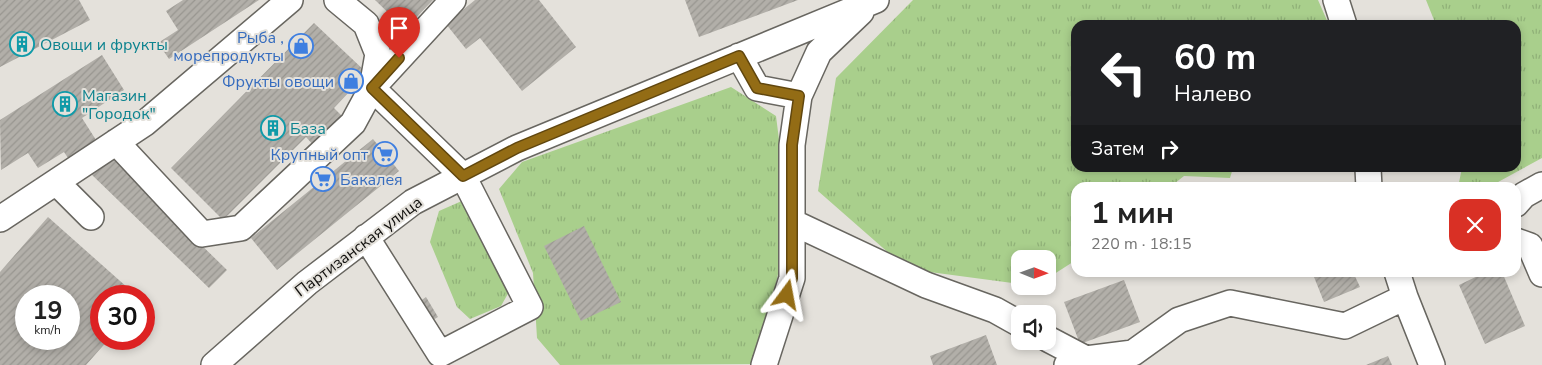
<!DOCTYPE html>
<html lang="ru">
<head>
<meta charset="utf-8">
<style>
	:root { --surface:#fff; --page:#f6f6f6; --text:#222; --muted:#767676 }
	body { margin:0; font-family:"Nunito Sans",sans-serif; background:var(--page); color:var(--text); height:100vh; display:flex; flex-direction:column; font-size:19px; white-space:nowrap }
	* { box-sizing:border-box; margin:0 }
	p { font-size:16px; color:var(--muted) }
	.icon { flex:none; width:28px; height:28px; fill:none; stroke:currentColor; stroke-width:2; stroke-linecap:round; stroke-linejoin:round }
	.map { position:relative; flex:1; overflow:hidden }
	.panel { position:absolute; left:1071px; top:182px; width:450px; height:95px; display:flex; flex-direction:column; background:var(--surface); border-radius:15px; box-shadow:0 2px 8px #0003 }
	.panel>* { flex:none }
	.hud { position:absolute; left:1071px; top:20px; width:450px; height:152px; border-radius:15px; box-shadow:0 2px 8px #0003; background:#202124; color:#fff; overflow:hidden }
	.needle { width:32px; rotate:91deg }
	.buttons { position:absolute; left:1011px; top:250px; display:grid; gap:10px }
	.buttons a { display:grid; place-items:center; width:45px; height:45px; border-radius:10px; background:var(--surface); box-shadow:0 2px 8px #0003; font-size:25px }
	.speed { position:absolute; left:15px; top:285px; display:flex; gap:10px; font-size:25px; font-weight:700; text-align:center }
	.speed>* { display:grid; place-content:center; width:65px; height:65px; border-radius:50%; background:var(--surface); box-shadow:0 2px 8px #0003; line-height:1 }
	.speed small { font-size:12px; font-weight:400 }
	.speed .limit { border:8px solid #d22; background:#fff; color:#111 }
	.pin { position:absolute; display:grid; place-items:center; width:42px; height:42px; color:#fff; margin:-51px -21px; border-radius:50% 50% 50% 0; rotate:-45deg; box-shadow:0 0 5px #0007 }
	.pin .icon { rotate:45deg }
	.me { position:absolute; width:55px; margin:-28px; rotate:13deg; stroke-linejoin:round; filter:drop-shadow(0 0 4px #0008) }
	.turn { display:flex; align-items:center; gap:18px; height:105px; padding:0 20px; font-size:22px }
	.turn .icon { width:65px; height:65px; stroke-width:2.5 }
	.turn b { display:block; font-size:35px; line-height:42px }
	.then { display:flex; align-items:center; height:48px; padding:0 20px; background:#0003; gap:10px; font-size:19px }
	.round { display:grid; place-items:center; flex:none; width:52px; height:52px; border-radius:15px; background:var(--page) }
	.summary { display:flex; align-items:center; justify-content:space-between; height:85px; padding:0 20px }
	h1 { font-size:30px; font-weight:700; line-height:38px }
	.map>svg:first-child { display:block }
	.grass { fill:url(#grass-tufts) }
	.building { fill:url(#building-hatch); fill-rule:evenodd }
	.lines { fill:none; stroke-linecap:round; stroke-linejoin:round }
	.minor-casing { stroke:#686660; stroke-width:28 }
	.minor { stroke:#fff; stroke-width:25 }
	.route-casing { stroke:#60460e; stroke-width:12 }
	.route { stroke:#936c15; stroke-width:9 }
	.labels { text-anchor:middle; stroke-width:4; stroke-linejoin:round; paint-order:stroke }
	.shop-label { font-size:16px; fill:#366cbe; stroke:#e4e1db; text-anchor:end }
	.culture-label { font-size:16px; fill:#0d838f; stroke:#e4e1db; text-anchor:start }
	.street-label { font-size:16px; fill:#11100e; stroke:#e4e1db }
</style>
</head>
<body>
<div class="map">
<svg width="1542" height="365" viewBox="0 0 1542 365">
	<defs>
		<pattern id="grass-tufts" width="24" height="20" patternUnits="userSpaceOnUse" patternTransform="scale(1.25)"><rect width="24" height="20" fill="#a9cf8c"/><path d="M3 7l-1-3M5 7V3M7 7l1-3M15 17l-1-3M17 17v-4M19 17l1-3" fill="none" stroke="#90b178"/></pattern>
		<pattern id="building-hatch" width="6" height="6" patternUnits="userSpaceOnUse" patternTransform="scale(1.25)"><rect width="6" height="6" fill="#b2afa9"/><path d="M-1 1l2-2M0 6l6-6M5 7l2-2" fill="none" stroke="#989690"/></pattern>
	</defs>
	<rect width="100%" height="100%" fill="#e4e1db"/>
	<path class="grass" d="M 913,0 L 1318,0 L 1329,25 L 1076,25 L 1076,168 L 1233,168 L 1230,178 L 1184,176 L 1170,187 L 1076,188 L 1076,260 L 1048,278 L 1048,259 L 1020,259 L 1020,284 L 907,269 L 818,191 L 836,78 Z
		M 1426,0 L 1542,0 L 1542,158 L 1489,187 L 1458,187 L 1462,168 L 1516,168 L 1516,25 L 1436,25 Z
		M 731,87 L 776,116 L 782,163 L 785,239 L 760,364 L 560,365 L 537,338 L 533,273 L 499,189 L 522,162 Z
		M 464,200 L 510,290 L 501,306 L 470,319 L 457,307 L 430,242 L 439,211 Z"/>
	<path class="building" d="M 0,0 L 79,0 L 90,20 L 0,67 Z
		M 183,0 L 259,0 L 169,59 L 158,43 L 178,30 L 166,11 Z
		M 375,0 L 433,0 L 405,29 Z
		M 475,0 L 539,0 L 576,47 L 522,91 L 480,38 L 466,49 L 446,24 Z
		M 685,0 L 798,0 L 699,37 Z
		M 314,23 L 367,73 L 334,108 L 344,118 L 315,147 L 306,137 L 223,220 L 171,168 Z
		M 102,55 L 124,90 L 82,118 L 96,140 L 68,158 L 64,152 L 38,168 L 28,153 L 1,170 L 0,120 Z
		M 373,139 L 399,171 L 277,270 L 251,238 Z
		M 109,155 L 227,270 L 209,288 L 91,174 Z
		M 48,217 L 137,296 L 101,296 L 101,339 L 109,339 L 86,365 L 0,365 L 0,272 ZM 26,296 L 69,296 L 69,339 L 26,339 Z
		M 584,226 L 621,302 L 581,321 L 544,246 Z
		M 1312,272 L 1353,272 L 1360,287 L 1324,302 Z
		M 1486,272 L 1502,272 L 1525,326 L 1485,344 L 1459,285 Z
		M 1124,280 L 1140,322 L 1080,344 L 1064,302 Z
		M 426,297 L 438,317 L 428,323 L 416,304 Z
		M 986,335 L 997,365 L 933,365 L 930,356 Z
		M 1388,356 L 1392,365 L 1366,365 Z"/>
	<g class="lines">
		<defs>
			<path id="minor" d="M 337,0 L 366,24 L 378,54 L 372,88 L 463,176 L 530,307 L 440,354 L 366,237
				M 1336,0 L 1344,25
				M 739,56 L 757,88 L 799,96
				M 116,142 L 202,234 L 241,228 L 353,123 L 372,88 L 453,0
				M 1368,168 L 1369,188
				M 56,182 L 91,217
				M 1516,204 L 1524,195 L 1542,185
				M 0,219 L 145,123 L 290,0
				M 792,222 L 926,285 L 995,310 L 1020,324
				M 1516,241 L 1530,246 L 1542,274
				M 1405,297 L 1432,365
				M 1048,339 L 1086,359 L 1091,365
				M 214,365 L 307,283 L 413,202 L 517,148 L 876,0
				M 764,365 L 792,278 L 792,145 L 799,96 L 819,52 L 861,12
				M 1067,365 L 1086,359 L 1133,353 L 1179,320 L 1230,303 L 1345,326 L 1405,297 L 1397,272"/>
		</defs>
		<use href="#minor" class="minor-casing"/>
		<use href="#minor" class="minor"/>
	</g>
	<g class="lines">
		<defs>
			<path id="route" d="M 399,58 L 372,88 L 463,176 L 517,148 L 739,56 L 757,88 L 799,96 L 792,145 L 792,278 L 787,295"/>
		</defs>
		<use href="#route" class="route-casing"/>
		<use href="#route" class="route"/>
	</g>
	<defs>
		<symbol id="building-ring" viewBox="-11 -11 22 22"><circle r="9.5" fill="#e4e1db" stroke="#0f9aa8" stroke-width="1.5"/><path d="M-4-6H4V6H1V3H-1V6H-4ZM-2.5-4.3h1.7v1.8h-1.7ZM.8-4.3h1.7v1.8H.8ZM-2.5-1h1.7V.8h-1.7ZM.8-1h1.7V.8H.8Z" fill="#0f9aa8"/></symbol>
		<symbol id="shop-ring" viewBox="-11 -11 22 22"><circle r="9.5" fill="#e4e1db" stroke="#3f7fe0" stroke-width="1.5"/><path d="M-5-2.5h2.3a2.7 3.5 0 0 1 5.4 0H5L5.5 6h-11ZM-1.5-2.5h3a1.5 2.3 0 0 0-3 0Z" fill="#3f7fe0"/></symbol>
		<symbol id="supermarket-ring" viewBox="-11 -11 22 22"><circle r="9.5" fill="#e4e1db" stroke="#3f7fe0" stroke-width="1.5"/><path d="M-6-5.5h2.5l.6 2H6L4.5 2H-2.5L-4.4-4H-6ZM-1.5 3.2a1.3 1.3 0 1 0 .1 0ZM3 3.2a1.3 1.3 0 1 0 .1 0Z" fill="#3f7fe0"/></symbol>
	</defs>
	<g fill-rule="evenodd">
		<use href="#building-ring" x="8" y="30" width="28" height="28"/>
		<use href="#shop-ring" x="287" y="32" width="28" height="28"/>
		<use href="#shop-ring" x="337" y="67" width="28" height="28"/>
		<use href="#building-ring" x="51" y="90" width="28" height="28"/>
		<use href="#building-ring" x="259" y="114" width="28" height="28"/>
		<use href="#supermarket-ring" x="371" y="140" width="28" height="28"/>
		<use href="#supermarket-ring" x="309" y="165" width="28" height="28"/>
	</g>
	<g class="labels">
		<g class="shop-label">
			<text x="284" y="43">Рыба ,<tspan x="284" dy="18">морепродукты</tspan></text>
			<text x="334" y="87">Фрукты овощи</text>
			<text x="368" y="160">Крупный опт</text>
			<text x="340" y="185" text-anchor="start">Бакалея</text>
		</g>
		<g class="culture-label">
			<text x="40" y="50">Овощи и фрукты</text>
			<text x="82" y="101">Магазин<tspan x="82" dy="18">"Городок"</tspan></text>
			<text x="290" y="134">База</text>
		</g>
		<g class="street-label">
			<text transform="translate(358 246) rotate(-37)" y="6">Партизанская улица</text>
		</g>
	</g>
</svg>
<div class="buttons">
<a><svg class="needle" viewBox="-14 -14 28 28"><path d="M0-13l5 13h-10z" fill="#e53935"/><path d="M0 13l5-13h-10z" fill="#767676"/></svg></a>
<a><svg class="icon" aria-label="sound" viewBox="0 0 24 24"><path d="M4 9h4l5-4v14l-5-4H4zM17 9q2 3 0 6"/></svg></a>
</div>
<div class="speed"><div>19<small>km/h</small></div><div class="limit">30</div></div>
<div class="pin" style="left:399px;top:58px;background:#d93025"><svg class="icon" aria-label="arrive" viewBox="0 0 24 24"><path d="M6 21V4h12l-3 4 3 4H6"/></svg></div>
<svg class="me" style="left:787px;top:295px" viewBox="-20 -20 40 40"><path d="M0-17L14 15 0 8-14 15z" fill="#936c15" stroke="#fff" stroke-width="4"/></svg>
<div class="hud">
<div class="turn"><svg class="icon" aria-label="left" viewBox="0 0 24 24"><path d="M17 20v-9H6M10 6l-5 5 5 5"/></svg><div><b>60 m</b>Налево</div></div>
<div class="then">Затем<svg class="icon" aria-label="right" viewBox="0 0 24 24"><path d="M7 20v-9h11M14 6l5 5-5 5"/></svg></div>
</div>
<section class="panel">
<div class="summary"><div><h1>1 мин</h1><p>220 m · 18:15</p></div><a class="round" style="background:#d93025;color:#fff"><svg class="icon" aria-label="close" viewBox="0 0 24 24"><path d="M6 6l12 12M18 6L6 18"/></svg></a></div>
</section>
</div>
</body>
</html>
